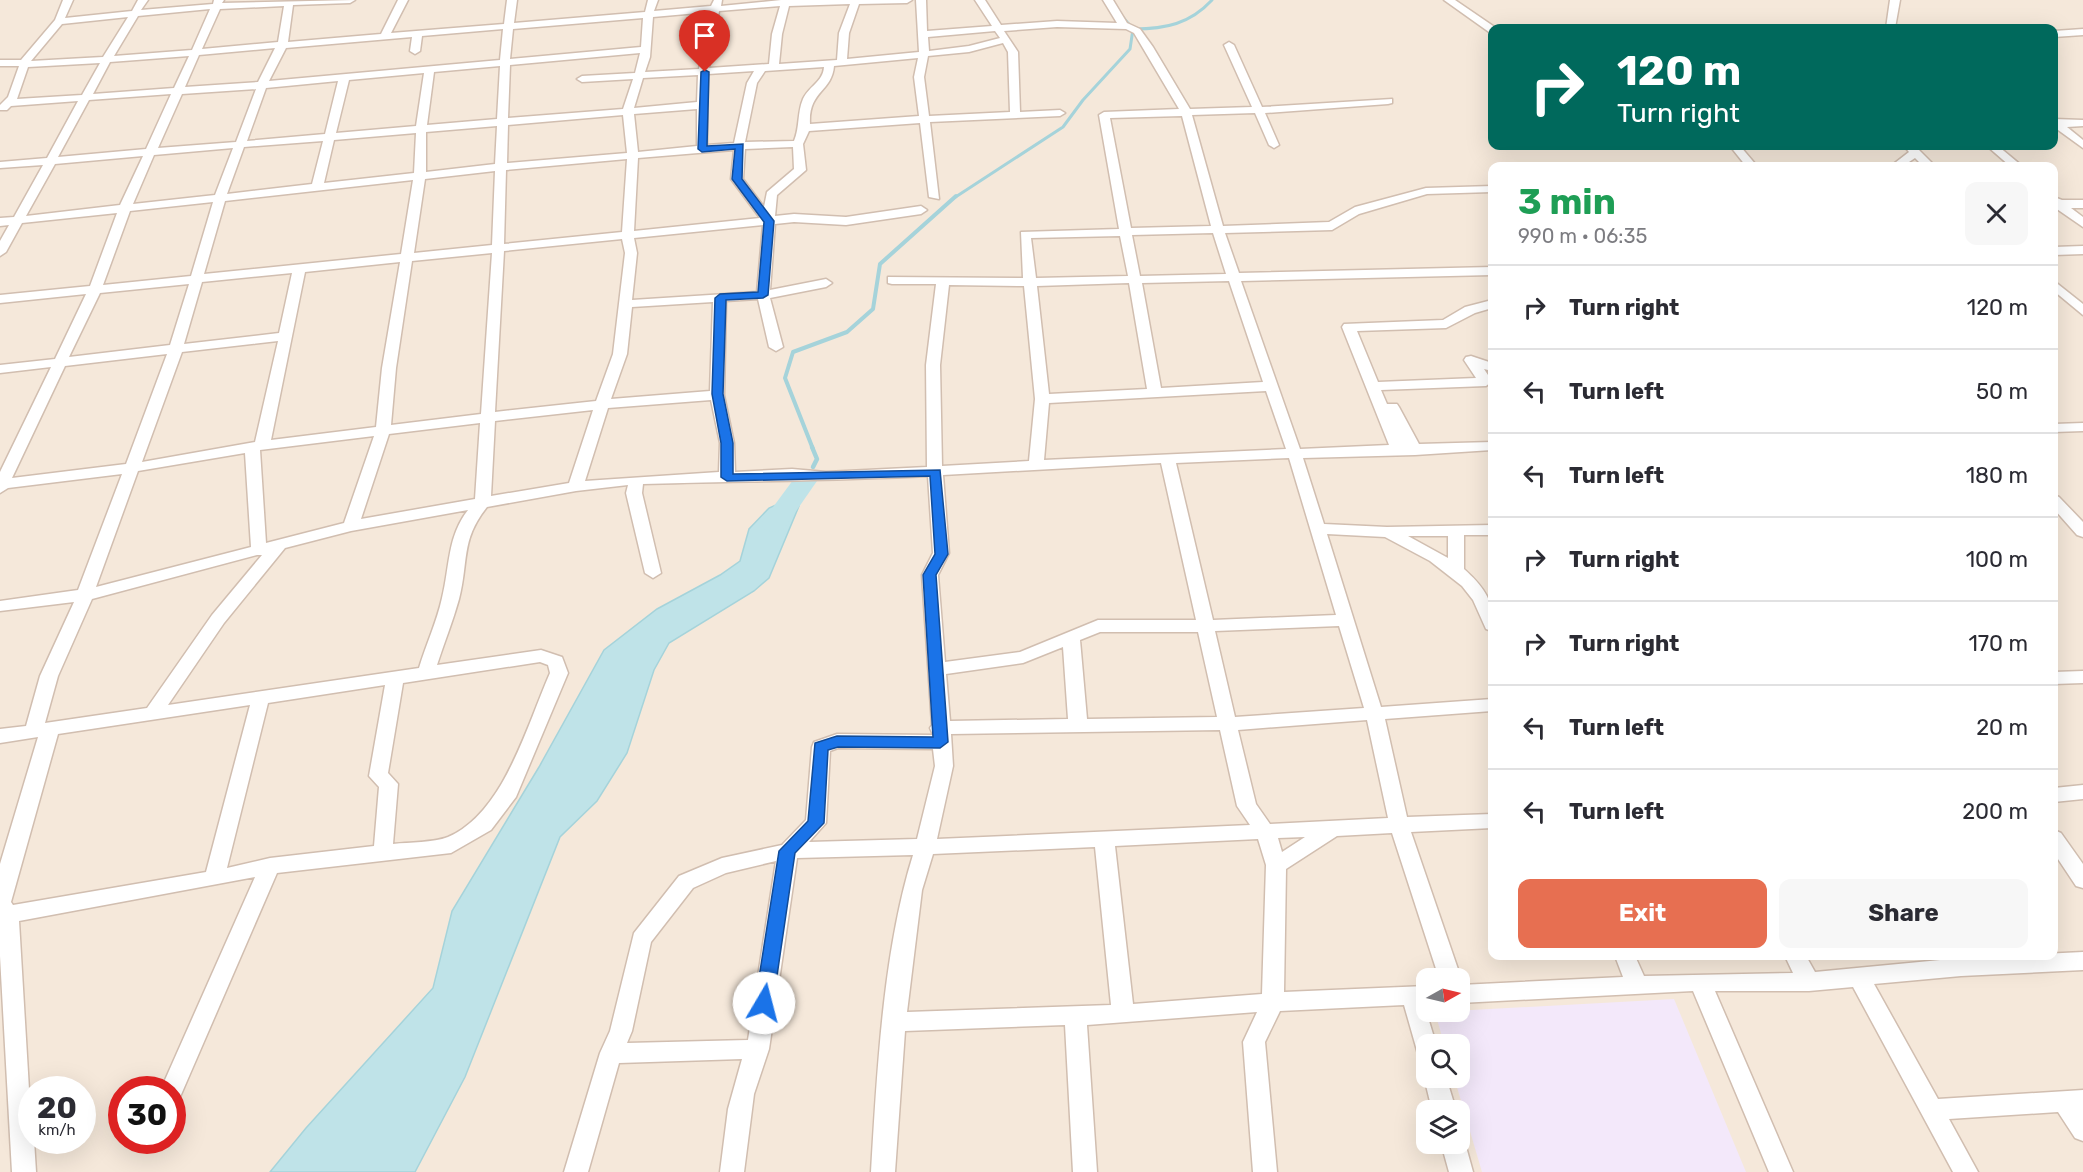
<!DOCTYPE html>
<html lang="en">
<head>
<meta charset="utf-8">
<style>
	:root { --surface:#fff; --page:#f7f7f7; --text:#2b2b33; --muted:#7c7c81; --line:#e1e1e2; --accent:#e76f51 }
	body { margin:0; font-family:Rubik,sans-serif; background:var(--page); color:var(--text); height:100vh; display:flex; flex-direction:column; font-size:22px; white-space:nowrap }
	* { box-sizing:border-box; margin:0 }
	p { font-size:20px; color:var(--muted) }
	.icon { flex:none; width:33px; height:33px; fill:none; stroke:currentColor; stroke-width:2; stroke-linecap:round; stroke-linejoin:round }
	.map { position:relative; flex:1; overflow:hidden }
	.details { position:absolute; left:1488px; top:162px; width:570px; height:798px; display:flex; flex-direction:column; background:var(--surface); border-radius:12px; box-shadow:0 6px 24px #0002 }
	.details>* { flex:none }
	.hud { position:absolute; left:1488px; top:24px; width:570px; height:126px; border-radius:12px; box-shadow:0 6px 24px #0002; background:#00695c; color:#fff; overflow:hidden }
	.needle { width:39px; rotate:82deg }
	.buttons { position:absolute; left:1416px; top:968px; display:grid; gap:12px }
	.buttons a { display:grid; place-items:center; width:54px; height:54px; border-radius:12px; background:var(--surface); box-shadow:0 6px 24px #0002; font-size:30px }
	.speed { position:absolute; left:18px; top:1076px; display:flex; gap:12px; font-size:30px; font-weight:700; text-align:center }
	.speed>* { display:grid; place-content:center; width:78px; height:78px; border-radius:50%; background:var(--surface); box-shadow:0 6px 24px #0002; line-height:1 }
	.speed small { font-size:15px; font-weight:400 }
	.speed .limit { border:9px solid #d22; background:#fff; color:#111 }
	.pin { position:absolute; display:grid; place-items:center; width:51px; height:51px; color:#fff; margin:-62px -26px; border-radius:50% 50% 50% 0; rotate:-45deg; box-shadow:0 0 6px #0007 }
	.pin .icon { rotate:45deg }
	.me { position:absolute; width:66px; margin:-33px; rotate:8deg; stroke-linejoin:round; filter:drop-shadow(0 0 4px #0008) }
	.turn { display:flex; align-items:center; gap:21px; height:126px; padding:0 30px; font-size:27px }
	.turn .icon { width:78px; height:78px; stroke-width:2.5 }
	.turn b { display:block; font-size:42px; line-height:51px }
	.round { display:grid; place-items:center; flex:none; width:63px; height:63px; border-radius:12px; background:var(--page) }
	.overview { display:flex; align-items:center; justify-content:space-between; height:102px; padding:0 30px }
	h1 { font-size:36px; font-weight:700; line-height:45px; color:#1e9e55 }
	.button { display:flex; gap:12px; margin-top:auto; padding:12px 30px }
	.button a { flex:1; height:69px; border-radius:12px; background:var(--accent); color:#fff; font-size:24px; font-weight:700; line-height:69px; text-align:center }
	.button a+a { background:var(--page); color:var(--text) }
	ul { padding:0; list-style:none }
	li { display:flex; align-items:center; gap:18px; height:84px; padding:0 30px; border-top:2px solid var(--line) }
	li div { flex:1 }
	li b { display:block; font-size:22px }
	li em { font-style:normal }
	.map>svg:first-child { display:block }
	.residential { fill:#f5e8da; fill-rule:evenodd }
	.education { fill:#f3e8fa }
	.water { fill:#bfe3e8; stroke:#a5d3da; stroke-width:1.5 }
	.lines { fill:none; stroke-linecap:round; stroke-linejoin:round }
	.stream-far2 { stroke:#a5d3da; stroke-width:3 }
	.stream-far1 { stroke:#a5d3da; stroke-width:4 }
	.stream { stroke:#a5d3da; stroke-width:4.5 }
	.river { fill:#bfe3e8; fill-rule:evenodd }
	.minor-casing { stroke:#d1beb0; stroke-width:3 }
	.minor { fill:#fff; fill-rule:evenodd }
	.route { fill:#1a73e8; stroke:#114b97; stroke-width:1.5 }
</style>
</head>
<body>
<div class="map">
<svg width="2083" height="1172" viewBox="0 0 2083 1172">
	<rect width="100%" height="100%" fill="#fdf6ec"/>
	<path class="residential" d="M 0,0 L 2083,0 L 2083,1172 L 0,1172 ZM 1492,28 L 2054,28 L 2054,146 L 1492,146 ZM 1492,166 L 2054,166 L 2054,956 L 1492,956 ZM 1426,978 L 1460,978 L 1460,1011 L 1426,1011 ZM 1426,1044 L 1460,1044 L 1460,1077 L 1426,1077 ZM 32,1089 L 82,1089 L 82,1140 L 32,1140 ZM 122,1089 L 172,1089 L 172,1140 L 122,1140 ZM 1426,1110 L 1460,1110 L 1460,1143 L 1426,1143 Z"/>
	<path class="education" d="M 1674,999 L 1746,1172 L 1482,1172 L 1454,1077 L 1460,1077 L 1460,1044 L 1444,1044 L 1435,1012 Z"/>
	<path class="water" d="M 796,496 L 799,506 L 769,578 L 754,591 L 669,643 L 654,670 L 627,753 L 597,801 L 560,837 L 465,1077 L 415,1172 L 270,1172 L 306,1128 L 433,988 L 452,911 L 539,767 L 604,650 L 657,609 L 720,575 L 740,561 L 749,529 L 769,508 Z"/>
	<g class="lines">
		<path class="stream-far2" d="M 1134,29 C 1165,29 1190,24 1212,0
			M 954,198 L 1063,127 L 1083,100 L 1130,49 L 1133,29 L 1121,15"/>
		<path class="stream-far1" d="M 813,449 L 785,378 L 793,352 L 847,332 L 873,309 L 880,264 L 956,196"/>
		<path class="stream" d="M 812,447 L 817,459 L 813,467"/>
		<path class="river" d="M 805,474 L 814,476 L 817,481 L 783,530 L 774,532 L 765,530 L 761,524 L 765,518 L 796,476 Z"/>
		<defs>
			<path id="minor" d="M 63,0 L 73,0 L 65,18 L 132,11 L 138,0 L 148,0 L 141,10 L 213,4 L 214,0 L 224,0 L 222,3 L 355,0 L 350,3 L 293,5 L 288,42 L 381,34 L 398,0 L 408,0 L 391,33 L 504,24 L 507,0 L 517,0 L 514,23 L 645,12 L 648,0 L 658,0 L 654,11 L 711,6 L 714,0 L 722,0 L 721,6 L 781,0 L 912,0 L 907,3 L 859,4 L 849,33 L 847,59 L 919,52 L 916,0 L 926,0 L 927,31 L 992,26 L 975,0 L 985,0 L 1001,25 L 1057,21 L 1117,23 L 1103,0 L 1113,0 L 1127,23 L 1140,29 L 1153,47 L 1190,109 L 1252,107 L 1224,45 L 1229,42 L 1234,45 L 1262,107 L 1392,99 L 1392,103 L 1388,104 L 1265,113 L 1279,145 L 1274,148 L 1269,145 L 1255,113 L 1192,115 L 1223,226 L 1329,222 L 1355,207 L 1426,188 L 1492,186 L 1492,192 L 1427,194 L 1359,214 L 1332,230 L 1225,233 L 1239,273 L 1492,267 L 1492,275 L 1241,281 L 1300,449 L 1389,445 L 1342,327 L 1344,324 L 1443,320 L 1465,307 L 1492,300 L 1492,308 L 1475,313 L 1446,328 L 1357,331 L 1378,382 L 1476,378 L 1464,360 L 1466,357 L 1471,356 L 1492,363 L 1492,371 L 1484,369 L 1492,381 L 1486,386 L 1381,390 L 1387,404 L 1397,404 L 1399,407 L 1419,444 L 1492,442 L 1492,450 L 1415,455 L 1303,458 L 1324,524 L 1387,527 L 1492,525 L 1492,535 L 1464,535 L 1464,569 C 1485,588 1495,602 1492,631 L 1486,629 L 1473,600 L 1462,586 L 1430,561 L 1385,537 L 1327,534 L 1381,707 L 1492,699 L 1492,711 L 1385,719 L 1407,817 L 1492,814 L 1492,828 L 1411,832 L 1461,978 L 1460,980 L 1460,978 L 1439,978 L 1392,833 L 1337,836 L 1286,869 L 1284,992 L 1426,986 L 1426,1011 L 1436,1044 L 1426,1044 L 1426,1057 L 1418,1054 L 1404,1005 L 1280,1011 L 1265,1042 L 1277,1172 L 1253,1172 L 1243,1042 L 1257,1012 L 1087,1025 L 1097,1172 L 1073,1172 L 1065,1025 L 905,1031 L 895,1172 L 871,1172 C 877,1071 883,951 913,855 L 797,858 L 769,1049 L 754,1094 L 744,1172 L 720,1172 L 728,1109 L 742,1059 L 619,1063 L 588,1172 L 564,1172 L 600,1053 L 610,1031 L 634,933 L 679,876 L 722,858 L 782,845 L 806,820 L 812,747 L 814,742 L 837,734 L 933,735 L 930,728 L 932,725 L 922,575 L 933,553 L 928,476 C 833,481 738,481 643,484 L 642,493 L 661,573 L 653,578 L 645,573 L 626,493 L 628,485 L 576,491 L 487,507 C 460,541 469,561 459,599 C 453,621 444,643 437,665 L 541,650 L 562,657 L 568,673 L 516,797 L 491,830 L 451,853 L 277,873 L 180,1097 L 172,1100 L 172,1089 L 161,1089 L 255,877 L 19,921 L 32,1140 L 34,1140 L 36,1172 L 12,1172 L 0,956 L 0,864 L 38,737 L 0,743 L 0,729 L 26,726 L 40,676 L 74,602 L 0,611 L 0,601 L 78,590 L 122,474 L 8,488 L 0,493 L 0,472 L 51,367 L 0,373 L 0,365 L 55,359 L 86,294 L 0,303 L 0,295 L 90,286 L 117,213 L 22,223 L 6,252 L 0,256 L 0,241 L 9,225 L 0,226 L 0,218 L 14,217 L 43,165 L 0,168 L 0,162 L 47,158 L 78,101 L 11,106 L 7,110 L 0,110 L 0,105 L 8,97 L 19,66 L 0,66 L 0,60 L 21,60 L 55,20 ZM 850,4 L 839,33 L 837,60 L 779,64 L 782,34 L 789,6 ZM 284,6 L 278,42 L 202,49 L 220,9 ZM 780,6 L 772,34 L 769,64 L 709,68 L 719,11 ZM 210,9 L 192,50 L 114,56 L 138,16 ZM 709,12 L 699,69 L 645,72 L 650,57 L 653,17 ZM 128,17 L 103,57 L 31,61 L 62,24 ZM 643,18 L 641,47 L 510,59 L 513,29 ZM 1057,27 L 1126,29 L 1134,33 L 1179,109 L 1104,112 L 1099,115 L 1119,229 L 1021,232 L 1023,278 L 888,277 L 888,283 L 892,284 L 936,284 L 926,365 L 927,467 L 826,472 L 792,469 L 735,472 L 734,443 L 724,395 L 726,301 L 758,299 L 769,347 L 776,351 L 783,347 L 770,298 L 826,287 L 832,283 L 826,279 L 770,290 L 775,224 L 794,222 L 846,225 L 921,214 L 927,210 L 921,206 L 846,217 L 794,214 L 775,216 L 777,195 L 806,170 L 803,144 L 809,131 L 920,123 L 929,197 L 939,199 L 930,122 L 1060,116 L 1065,113 L 1060,110 L 1020,112 L 1018,52 L 1004,31 ZM 503,29 L 500,60 L 269,81 L 286,48 L 412,37 L 410,51 L 415,54 L 420,51 L 422,36 ZM 995,31 L 1000,38 L 969,46 L 929,51 L 928,37 ZM 1003,43 L 1008,52 L 1010,112 L 929,116 L 924,77 L 928,56 L 969,52 ZM 275,48 L 258,82 L 185,87 L 199,55 ZM 640,53 L 635,73 L 582,76 L 577,79 L 582,82 L 633,79 L 623,109 L 508,118 L 510,65 ZM 189,56 L 174,88 L 93,94 L 110,62 ZM 918,58 L 914,77 L 919,116 L 810,124 C 808,91 832,92 834,66 ZM 100,63 L 82,95 L 17,99 L 28,67 ZM 500,66 L 497,119 L 427,125 L 434,72 ZM 824,67 C 823,82 809,86 803,99 C 797,113 800,127 794,141 L 745,142 L 757,83 L 765,71 ZM 754,71 L 747,83 L 734,143 L 707,145 L 708,74 ZM 424,73 L 416,126 L 336,133 L 349,80 ZM 698,75 L 697,102 L 634,108 L 643,78 ZM 338,81 L 325,134 L 247,141 L 266,88 ZM 256,89 L 236,142 L 158,148 L 182,94 ZM 171,94 L 146,149 L 58,157 L 89,100 ZM 697,109 L 697,146 L 638,152 L 634,114 ZM 623,115 L 627,153 L 507,163 L 508,125 ZM 1182,116 L 1211,226 L 1131,228 L 1110,118 ZM 497,126 L 495,164 L 426,172 L 426,132 ZM 416,133 L 414,173 L 324,183 L 334,140 ZM 323,141 L 312,184 L 227,194 L 244,147 ZM 793,147 L 794,169 L 767,192 L 764,207 L 743,179 L 745,149 ZM 233,148 L 215,195 L 133,204 L 154,155 ZM 734,150 L 731,179 L 760,218 L 634,231 L 638,158 ZM 143,156 L 120,205 L 26,216 L 55,164 ZM 627,159 L 622,232 L 504,244 L 506,170 ZM 495,171 L 492,245 L 414,253 L 425,179 ZM 413,180 L 401,254 L 204,274 L 225,201 ZM 213,202 L 191,276 L 103,285 L 130,211 ZM 763,225 L 757,292 L 632,300 L 637,253 L 634,238 ZM 1213,233 L 1226,274 L 1140,276 L 1132,235 ZM 1120,236 L 1128,276 L 1036,278 L 1031,238 ZM 622,239 L 625,253 L 613,354 L 596,401 L 495,412 L 504,251 ZM 492,253 L 481,414 L 391,425 L 396,368 L 412,261 ZM 400,262 L 382,368 L 376,427 L 271,440 L 305,272 ZM 292,273 L 279,333 L 184,344 L 202,282 ZM 1229,281 L 1263,382 L 1161,388 L 1142,283 ZM 1129,283 L 1147,389 L 1049,394 L 1037,286 ZM 189,284 L 170,345 L 69,357 L 100,293 ZM 949,285 L 1024,286 L 1035,399 L 1029,461 L 942,466 L 940,365 ZM 713,302 L 710,391 L 611,399 L 627,354 L 632,307 ZM 278,341 L 255,442 L 142,462 L 182,352 ZM 167,354 L 126,464 L 12,478 L 65,366 ZM 1266,391 L 1286,449 L 1044,460 L 1049,403 ZM 711,400 L 720,443 L 719,472 L 585,481 L 608,408 ZM 593,410 L 569,483 L 491,496 L 495,421 ZM 480,423 L 475,499 L 361,519 L 389,434 ZM 374,436 L 344,523 L 266,543 L 260,450 ZM 245,453 L 251,547 L 96,587 L 138,471 ZM 1289,458 L 1336,615 L 1213,620 L 1176,463 ZM 1161,463 L 1196,620 L 1098,620 L 1020,652 L 945,662 L 938,575 L 949,553 L 943,475 ZM 468,510 C 447,537 450,566 442,598 C 437,621 426,645 419,668 L 168,705 L 224,623 L 285,548 L 351,531 ZM 1408,536 L 1448,536 L 1448,558 ZM 257,555 L 262,555 L 212,615 L 147,708 L 45,723 L 58,676 L 92,599 ZM 1339,626 L 1364,708 L 1235,717 L 1215,631 ZM 1100,632 L 1198,632 L 1217,717 L 1087,719 L 1080,640 ZM 1063,647 L 1068,719 L 950,721 L 946,674 L 1023,663 ZM 540,662 L 548,665 L 550,673 C 527,725 504,813 448,837 C 433,843 410,842 393,844 L 398,784 L 388,773 L 403,683 ZM 385,685 L 369,776 L 379,787 L 374,846 L 270,858 L 227,868 L 268,703 ZM 250,705 L 206,872 L 13,905 L 11,902 L 58,734 ZM 1367,720 L 1388,818 L 1270,824 L 1256,804 L 1238,730 ZM 1220,730 L 1237,806 L 1250,825 L 937,839 L 953,766 L 951,734 ZM 838,748 L 933,749 L 935,766 L 917,839 L 809,842 L 826,823 L 830,751 ZM 1305,837 L 1282,852 L 1278,838 ZM 1258,839 L 1266,865 L 1262,994 L 1133,1004 L 1115,846 ZM 1095,847 L 1111,1005 L 907,1012 L 922,890 L 933,854 ZM 776,861 L 748,1040 L 627,1043 L 632,1031 L 651,942 L 693,888 L 726,873 Z
				M 1444,0 L 1455,0 L 1496,28 L 1492,28 L 1492,33 L 1489,32 Z
				M 1890,0 L 1900,0 L 1895,28 L 1886,28 Z
				M 2083,29 L 2083,35 L 2054,37 L 2054,31 Z
				M 2054,119 L 2083,120 L 2083,126 L 2067,127 L 2083,140 L 2083,148 L 2054,127 Z
				M 1730,146 L 1740,146 L 1757,166 L 1746,166 Z
				M 1904,146 L 1915,146 L 1935,166 L 1923,166 L 1915,158 L 1903,166 L 1891,166 L 1909,152 Z
				M 1987,146 L 1998,146 L 2022,166 L 2010,166 Z
				M 2054,197 L 2062,200 L 2083,200 L 2083,208 L 2071,208 L 2083,217 L 2083,227 L 2054,207 Z
				M 2083,246 L 2083,254 L 2054,255 L 2054,247 Z
				M 2054,281 L 2083,304 L 2083,315 L 2054,291 Z
				M 2083,423 L 2083,431 L 2054,432 L 2054,424 Z
				M 2054,495 L 2059,497 L 2083,522 L 2083,537 L 2077,535 L 2054,509 Z
				M 2083,671 L 2083,683 L 2054,684 L 2054,672 Z
				M 2083,785 L 2083,799 L 2054,802 L 2054,788 Z
				M 2054,830 L 2061,833 L 2083,864 L 2083,888 L 2076,886 L 2054,853 Z
				M 2083,952 L 2083,970 L 1961,976 L 1874,984 L 1938,1099 L 2083,1090 L 2083,1141 L 2075,1138 L 2058,1112 L 1949,1119 L 1978,1172 L 1953,1172 L 1853,987 L 1809,991 L 1715,991 L 1793,1172 L 1769,1172 L 1693,991 L 1460,1003 L 1460,985 L 1623,977 L 1615,956 L 1635,956 L 1644,976 L 1793,973 L 1785,956 L 1806,956 L 1815,972 L 1961,958 Z
				M 1426,1071 L 1426,1077 L 1446,1077 L 1456,1110 L 1432,1110 L 1424,1077 Z
				M 1460,1135 L 1465,1143 L 1473,1172 L 1449,1172 L 1441,1143 L 1460,1143 Z"/>
		</defs>
		<use href="#minor" class="minor-casing"/>
		<use href="#minor" class="minor"/>
	</g>
	<path class="route" d="M 705,70 L 709,72 L 707,146 L 743,144 L 742,179 L 774,221 L 768,295 L 763,298 L 726,300 L 723,394 L 733,443 L 733,474 L 940,470 L 948,554 L 936,575 L 948,742 L 940,748 L 838,747 L 828,750 L 824,823 L 795,853 L 773,1003 L 771,1008 L 764,1011 L 758,1008 L 755,1003 L 779,851 L 808,821 L 815,743 L 837,736 L 933,737 L 923,575 L 935,554 L 930,476 L 727,481 L 721,477 L 721,443 L 712,394 L 715,298 L 720,294 L 758,292 L 764,222 L 732,179 L 735,149 L 702,152 L 698,149 L 701,72 Z"/>
</svg>
<div class="buttons">
<a><svg class="needle" viewBox="-14 -14 28 28"><path d="M0-13l5 13h-10z" fill="#e53935"/><path d="M0 13l5-13h-10z" fill="#7c7c81"/></svg></a>
<a><svg class="icon" aria-label="search" viewBox="0 0 24 24"><circle cx="10" cy="10" r="6"/><path d="M15 15l6 6"/></svg></a>
<a><svg class="icon" aria-label="layers" viewBox="0 0 24 24"><path d="M12 4l9 5-9 5-9-5zM3 14l9 5 9-5"/></svg></a>
</div>
<div class="speed"><div>20<small>km/h</small></div><div class="limit">30</div></div>
<div class="pin" style="left:705px;top:72px;background:#d93025"><svg class="icon" aria-label="arrive" viewBox="0 0 24 24"><path d="M6 21V4h12l-3 4 3 4H6"/></svg></div>
<svg class="me" style="left:764px;top:1003px" viewBox="-20 -20 40 40"><circle r="19" fill="#fff"/><path d="M0-13L10 11 0 6-10 11z" fill="#1a73e8"/></svg>
<div class="hud">
<div class="turn"><svg class="icon" aria-label="right" viewBox="0 0 24 24"><path d="M7 20v-9h11M14 6l5 5-5 5"/></svg><div><b>120 m</b>Turn right</div></div>
</div>
<section class="details">
<div class="overview"><div><h1>3 min</h1><p>990 m · 06:35</p></div><a class="round"><svg class="icon" aria-label="close" viewBox="0 0 24 24"><path d="M6 6l12 12M18 6L6 18"/></svg></a></div>
<ul>
<li><svg class="icon" aria-label="right" viewBox="0 0 24 24"><path d="M7 20v-9h11M14 6l5 5-5 5"/></svg><div><b>Turn right</b></div><em>120 m</em></li>
<li><svg class="icon" aria-label="left" viewBox="0 0 24 24"><path d="M17 20v-9H6M10 6l-5 5 5 5"/></svg><div><b>Turn left</b></div><em>50 m</em></li>
<li><svg class="icon" aria-label="left" viewBox="0 0 24 24"><path d="M17 20v-9H6M10 6l-5 5 5 5"/></svg><div><b>Turn left</b></div><em>180 m</em></li>
<li><svg class="icon" aria-label="right" viewBox="0 0 24 24"><path d="M7 20v-9h11M14 6l5 5-5 5"/></svg><div><b>Turn right</b></div><em>100 m</em></li>
<li><svg class="icon" aria-label="right" viewBox="0 0 24 24"><path d="M7 20v-9h11M14 6l5 5-5 5"/></svg><div><b>Turn right</b></div><em>170 m</em></li>
<li><svg class="icon" aria-label="left" viewBox="0 0 24 24"><path d="M17 20v-9H6M10 6l-5 5 5 5"/></svg><div><b>Turn left</b></div><em>20 m</em></li>
<li><svg class="icon" aria-label="left" viewBox="0 0 24 24"><path d="M17 20v-9H6M10 6l-5 5 5 5"/></svg><div><b>Turn left</b></div><em>200 m</em></li>
</ul>
<div class="button"><a>Exit</a><a>Share</a></div>
</section>
</div>
</body>
</html>
